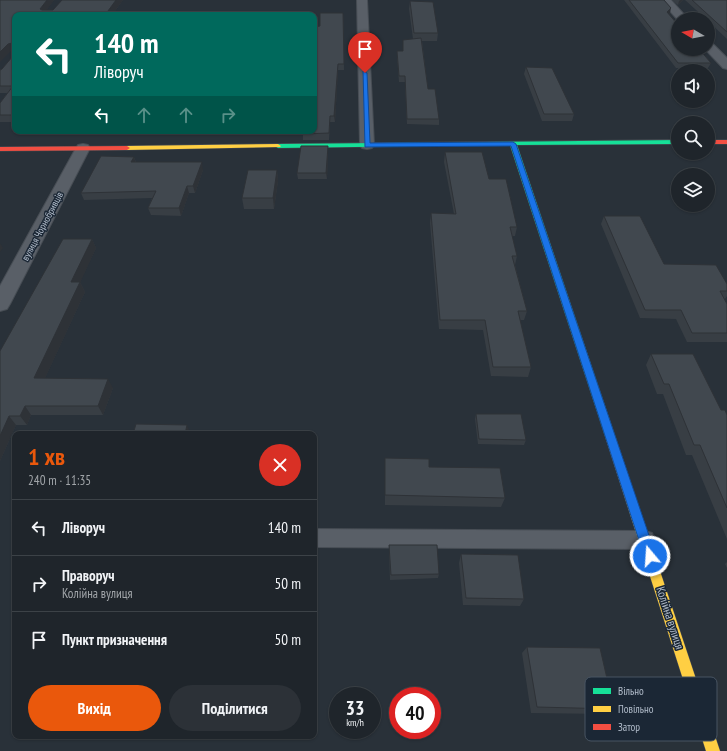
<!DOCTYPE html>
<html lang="uk">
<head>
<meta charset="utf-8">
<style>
	:root { --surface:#1f252b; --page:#2c3137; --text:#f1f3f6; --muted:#a1a5a9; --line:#3c4247; --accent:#ea580c }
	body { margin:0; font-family:"PT Sans Narrow",sans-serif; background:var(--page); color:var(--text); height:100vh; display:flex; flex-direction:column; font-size:15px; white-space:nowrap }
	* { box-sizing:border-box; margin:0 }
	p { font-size:13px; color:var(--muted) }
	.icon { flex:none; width:22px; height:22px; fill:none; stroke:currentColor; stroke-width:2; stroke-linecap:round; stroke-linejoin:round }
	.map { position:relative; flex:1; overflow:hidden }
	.panel { position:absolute; left:12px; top:431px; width:305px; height:308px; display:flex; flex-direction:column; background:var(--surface); border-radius:8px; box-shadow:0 1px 3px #0004,0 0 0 1px var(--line) }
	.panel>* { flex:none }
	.guide { position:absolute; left:12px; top:12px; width:305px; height:122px; border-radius:8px; box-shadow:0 1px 3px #0004,0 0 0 1px var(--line); background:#00695c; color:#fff; overflow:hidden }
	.needle { width:26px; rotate:280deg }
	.tools { position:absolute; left:671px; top:12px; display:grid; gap:8px }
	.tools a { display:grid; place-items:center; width:44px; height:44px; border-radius:50%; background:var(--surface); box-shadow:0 1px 3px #0004,0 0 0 1px var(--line); font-size:20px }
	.speed { position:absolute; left:329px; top:687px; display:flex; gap:8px; font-size:20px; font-weight:700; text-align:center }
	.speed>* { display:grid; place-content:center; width:52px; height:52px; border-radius:50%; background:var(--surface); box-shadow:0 1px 3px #0004,0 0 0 1px var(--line); line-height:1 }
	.speed small { font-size:10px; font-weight:400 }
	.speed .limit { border:6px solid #d22; background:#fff; color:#111 }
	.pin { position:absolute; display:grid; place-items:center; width:34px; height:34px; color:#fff; margin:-41px -17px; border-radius:50% 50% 50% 0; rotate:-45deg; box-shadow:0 0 4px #0007 }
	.pin .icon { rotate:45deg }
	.me { position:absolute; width:44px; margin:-22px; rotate:342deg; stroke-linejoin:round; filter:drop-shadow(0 0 3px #0008) }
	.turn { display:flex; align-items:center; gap:14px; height:84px; padding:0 16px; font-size:18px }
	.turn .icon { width:52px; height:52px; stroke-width:2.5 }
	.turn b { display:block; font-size:28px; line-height:34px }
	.lanes { display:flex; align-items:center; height:38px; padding:0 16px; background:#0003; justify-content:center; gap:20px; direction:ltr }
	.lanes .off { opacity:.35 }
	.round { display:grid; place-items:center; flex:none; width:42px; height:42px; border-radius:21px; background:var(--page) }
	.head { display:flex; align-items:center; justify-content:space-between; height:68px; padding:0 16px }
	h1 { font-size:24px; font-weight:600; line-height:30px; color:var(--accent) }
	.button { display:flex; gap:8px; margin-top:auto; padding:8px 16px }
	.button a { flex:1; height:46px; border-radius:24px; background:var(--accent); color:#fff; font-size:16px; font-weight:600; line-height:46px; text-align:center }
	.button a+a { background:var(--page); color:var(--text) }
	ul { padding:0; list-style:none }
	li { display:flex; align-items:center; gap:12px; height:56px; padding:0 16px; border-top:1px solid var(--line) }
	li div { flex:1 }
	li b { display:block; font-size:15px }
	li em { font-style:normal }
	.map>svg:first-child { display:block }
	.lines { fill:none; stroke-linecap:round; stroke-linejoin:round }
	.lane-casing { stroke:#474d54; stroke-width:2 }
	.street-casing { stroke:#474d54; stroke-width:2 }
	.fast-casing { stroke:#474d54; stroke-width:1 }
	.slow-casing { stroke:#474d54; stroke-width:1 }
	.jam-casing { stroke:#474d54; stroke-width:1 }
	.lane { fill:#595f67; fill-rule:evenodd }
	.street { fill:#595f67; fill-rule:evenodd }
	.fast { fill:#16e098; fill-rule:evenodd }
	.slow { fill:#ffcf43; fill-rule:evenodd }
	.jam { fill:#f24e42; fill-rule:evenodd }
	.wall { fill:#383e44 }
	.shaded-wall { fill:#2e3237 }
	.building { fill:#41484f; stroke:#2e3237 }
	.route { fill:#1a73e8; stroke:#114b97 }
	.labels { text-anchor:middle; stroke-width:3; stroke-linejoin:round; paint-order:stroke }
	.far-street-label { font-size:10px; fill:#b2bdcb; stroke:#1b2735 }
	.street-label { font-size:12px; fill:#b2bdcb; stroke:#1b2735 }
	.key { fill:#1b2735; stroke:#485462; stroke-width:1 }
	.key-label { font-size:11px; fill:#b2bdcb }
</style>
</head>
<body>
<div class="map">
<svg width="727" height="751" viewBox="0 0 727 751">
	<rect width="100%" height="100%" fill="#293139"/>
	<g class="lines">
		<defs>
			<path id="lane" d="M 314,529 L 645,531 L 652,533 L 655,540 L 652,547 L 645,549 L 314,547 Z"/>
			<path id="street" d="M 357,0 L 367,0 L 374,145 L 372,148 L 367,149 L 362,148 L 360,145 Z
				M 660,0 L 671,0 L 688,19 L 678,20 Z
				M 708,41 L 712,43 L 727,58 L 727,69 L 723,68 L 705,49 L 708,49 Z
				M 83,144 L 88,145 L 90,148 L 10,304 L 7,309 L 0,311 L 0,286 L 76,148 L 78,145 Z"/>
			<path id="fast" d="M 678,140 L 678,144 L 517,145 L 616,439 L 614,442 L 611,443 L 608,442 L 606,439 L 510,145 L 278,148 L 275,146 L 278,144 Z"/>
			<path id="slow" d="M 278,144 L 281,146 L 280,147 L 127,150 L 124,148 L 127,146 Z
				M 611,435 L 614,436 L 616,439 L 720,751 L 706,751 L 606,439 L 608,436 Z"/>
			<path id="jam" d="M 708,140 L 727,140 L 727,144 L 708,144 Z
				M 0,147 L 127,146 L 130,148 L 127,150 L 0,151 Z"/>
		</defs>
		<use href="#lane" class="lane-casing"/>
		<use href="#street" class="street-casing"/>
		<use href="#fast" class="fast-casing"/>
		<use href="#slow" class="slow-casing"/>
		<use href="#jam" class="jam-casing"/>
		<use href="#lane" class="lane"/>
		<use href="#street" class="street"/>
		<use href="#fast" class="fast"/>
		<use href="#slow" class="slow"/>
		<use href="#jam" class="jam"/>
	</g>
	<path class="wall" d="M 0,0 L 54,0 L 46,10 L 53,10 L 123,0 L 112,15 L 15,15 L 15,122 L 0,122 L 0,103 L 7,93 L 0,93 L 0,70 L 2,69 L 13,56 L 14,50 L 11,51 Z
		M 624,0 L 664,0 L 670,13 L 669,14 L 711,63 L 708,68 L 676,68 Z
		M 672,0 L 683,0 L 678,5 Z
		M 685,0 L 727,0 L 727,39 L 708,21 L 708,19 L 706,19 Z
		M 410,1 L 438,33 L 437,41 L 422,41 L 428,89 L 439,119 L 439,125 L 407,124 L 405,82 L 399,82 L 397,56 L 397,51 L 403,51 L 403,40 L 413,39 L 409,9 Z
		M 343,13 L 344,70 L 338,70 L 335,122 L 330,122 L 329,140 L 303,140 L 303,134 L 320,26 Z
		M 526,67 L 574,114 L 572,121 L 542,121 L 524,74 Z
		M 328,151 L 327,179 L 298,179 L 297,173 Z
		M 445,152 L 489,179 L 517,227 L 515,236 L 512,236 L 517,256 L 515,265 L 527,311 L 524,320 L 520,320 L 531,367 L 528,377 L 491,376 L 483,330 L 439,329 L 430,223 L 431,213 L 454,214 L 444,162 Z
		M 134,157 L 136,162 L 203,170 L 195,193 L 189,193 L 181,216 L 151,215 L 148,208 L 152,198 L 84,200 L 81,193 Z
		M 277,170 L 278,181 L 274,209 L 244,209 L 242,198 Z
		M 604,216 L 664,264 L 727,284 L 727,296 L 725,299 L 727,304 L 727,342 L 687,342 L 676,319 L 640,318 L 601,224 Z
		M 92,239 L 96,248 L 80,282 L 85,292 L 45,378 L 113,388 L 103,415 L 31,415 L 27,425 L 16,425 L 0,461 L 0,351 Z
		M 651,354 L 727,415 L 727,539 L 692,455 L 686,455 L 663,394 L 657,394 L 646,365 Z
		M 476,414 L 526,440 L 524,445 L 478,444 L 475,419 Z
		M 385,458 L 429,467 L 505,498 L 501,507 L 385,505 Z
		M 389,545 L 439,574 L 438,578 L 390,580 L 389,549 Z
		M 461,554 L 524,599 L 520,606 L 463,605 L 459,563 Z
		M 727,562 L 727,568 L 725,564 Z
		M 527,647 L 614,709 L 606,714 L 531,713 L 522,653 Z"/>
	<path class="shaded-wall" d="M 47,0 L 54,0 L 43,15 L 40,9 Z
		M 116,0 L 123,0 L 112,15 L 105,15 Z
		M 680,0 L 683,0 L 678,5 L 679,1 Z
		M 671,8 L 670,13 L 666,17 L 667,12 Z
		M 12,43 L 15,50 L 11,51 L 0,62 L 0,52 L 8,44 Z
		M 338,64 L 338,70 L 335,122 L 334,116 Z
		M 328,146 L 328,151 L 327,179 L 326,173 Z
		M 134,157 L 136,164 L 131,162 Z
		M 202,162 L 203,170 L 195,193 L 193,186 Z
		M 277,170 L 278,181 L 274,209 L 273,198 Z
		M 187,186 L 189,193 L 181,216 L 179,208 Z
		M 92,239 L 96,248 L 76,292 L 71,282 Z
		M 0,243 L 3,248 L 0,252 Z
		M 80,282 L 85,292 L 41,387 L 34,378 Z
		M 108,379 L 113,388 L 103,415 L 98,406 Z
		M 25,406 L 31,415 L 27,425 L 20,416 Z
		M 9,416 L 16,425 L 0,461 L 0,436 Z
		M 187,425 L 191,434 L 185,434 Z"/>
	<path class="building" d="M 0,0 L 47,0 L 40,9 L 42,10 L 53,10 L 62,0 L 116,0 L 105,15 L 15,15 L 15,115 L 0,115 L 0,103 L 13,86 L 0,86 L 0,70 L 2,69 L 13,56 L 14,44 L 12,43 L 8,44 L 0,52 Z
		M 629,0 L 664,0 L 671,8 L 667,12 L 678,25 L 678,49 L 699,49 L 711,63 L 678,63 Z
		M 692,0 L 727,0 L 727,32 Z
		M 410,1 L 433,2 L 438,33 L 414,33 Z
		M 320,13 L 343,13 L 344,64 L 338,64 L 334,116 L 330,116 L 329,133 L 303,134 L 303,131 L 314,131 L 314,33 L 315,33 L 315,27 L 320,26 Z
		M 421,38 L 428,89 L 435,89 L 439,119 L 407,119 L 405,76 L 399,76 L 397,51 L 403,51 L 403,40 Z
		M 526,67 L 552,68 L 574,114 L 544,114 Z
		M 301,146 L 328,146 L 326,173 L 297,173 Z
		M 445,152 L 482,152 L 489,179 L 506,179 L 517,227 L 510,227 L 517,256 L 512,256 L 527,311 L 518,311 L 531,367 L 493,367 L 485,320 L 440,320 L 431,213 L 456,214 Z
		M 101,156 L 134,157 L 131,162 L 202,162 L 193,186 L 187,186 L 179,208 L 148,208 L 156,191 L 81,193 Z
		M 248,170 L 277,170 L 273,198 L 242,198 Z
		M 604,216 L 640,216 L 664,264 L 716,265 L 727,284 L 727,291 L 720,291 L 727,304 L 727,333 L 692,333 L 681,310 L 645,310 Z
		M 63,239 L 92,239 L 71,282 L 80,282 L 34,378 L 108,379 L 98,406 L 25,406 L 20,416 L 9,416 L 0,436 L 0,351 Z
		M 651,354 L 693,354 L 721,410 L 725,410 L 727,415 L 727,508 L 700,445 L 694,445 L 669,384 L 664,384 Z
		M 476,414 L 521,414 L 526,440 L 479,439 Z
		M 136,424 L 187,425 L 185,434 L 133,434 Z
		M 385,458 L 429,459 L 429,467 L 500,468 L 505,498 L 385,495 Z
		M 389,545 L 437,545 L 439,574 L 391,575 Z
		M 461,554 L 518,555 L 524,599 L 466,598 Z
		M 527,647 L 600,648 L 614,709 L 537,707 Z"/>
	<path class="route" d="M 363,71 L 367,73 L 370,143 L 513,142 L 516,144 L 656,556 L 654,559 L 650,561 L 646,559 L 644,556 L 511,146 L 365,147 Z"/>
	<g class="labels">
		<g class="far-street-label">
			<text transform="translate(42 226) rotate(-62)" y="4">вулиця Чорнобривців</text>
		</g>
		<g class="street-label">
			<text transform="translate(670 618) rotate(72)" y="4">Колійна вулиця</text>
		</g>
	</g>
	<rect x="585" y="677" width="132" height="64" rx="6" class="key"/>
	<rect x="593" y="688" width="18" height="6" fill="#16e098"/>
	<rect x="593" y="706" width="18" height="6" fill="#ffcf43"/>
	<rect x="593" y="724" width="18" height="6" fill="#f24e42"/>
	<g class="key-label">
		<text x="618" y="695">Вільно</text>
		<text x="618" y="713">Повільно</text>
		<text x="618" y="731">Затор</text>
	</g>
</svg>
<div class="tools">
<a><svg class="needle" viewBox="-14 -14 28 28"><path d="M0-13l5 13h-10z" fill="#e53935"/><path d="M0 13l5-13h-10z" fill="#a1a5a9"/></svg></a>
<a><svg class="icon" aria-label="sound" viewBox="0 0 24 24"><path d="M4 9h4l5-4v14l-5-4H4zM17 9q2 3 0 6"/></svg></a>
<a><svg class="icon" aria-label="search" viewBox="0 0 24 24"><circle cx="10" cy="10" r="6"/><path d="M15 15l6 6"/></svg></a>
<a><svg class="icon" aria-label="layers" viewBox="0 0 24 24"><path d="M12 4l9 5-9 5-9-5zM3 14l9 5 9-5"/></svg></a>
</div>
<div class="speed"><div>33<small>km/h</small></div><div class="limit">40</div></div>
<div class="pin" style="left:365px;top:73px;background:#d93025"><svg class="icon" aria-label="arrive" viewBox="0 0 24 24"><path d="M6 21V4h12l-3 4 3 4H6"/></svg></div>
<svg class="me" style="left:650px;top:556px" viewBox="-20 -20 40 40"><circle r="17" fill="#1a73e8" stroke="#fff" stroke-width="3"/><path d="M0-11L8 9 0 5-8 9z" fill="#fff"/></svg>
<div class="guide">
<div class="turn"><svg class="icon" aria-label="left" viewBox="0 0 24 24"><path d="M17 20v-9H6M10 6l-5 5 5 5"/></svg><div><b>140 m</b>Ліворуч</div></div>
<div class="lanes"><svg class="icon" aria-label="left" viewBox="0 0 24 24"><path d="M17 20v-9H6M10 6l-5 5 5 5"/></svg><svg class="icon off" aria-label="ahead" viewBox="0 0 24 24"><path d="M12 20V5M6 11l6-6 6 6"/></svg><svg class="icon off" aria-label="ahead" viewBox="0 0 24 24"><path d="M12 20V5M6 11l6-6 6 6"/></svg><svg class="icon off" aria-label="right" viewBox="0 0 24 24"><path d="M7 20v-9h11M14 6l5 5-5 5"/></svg></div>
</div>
<section class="panel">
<div class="head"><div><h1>1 хв</h1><p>240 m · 11:35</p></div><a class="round" style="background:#d93025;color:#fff"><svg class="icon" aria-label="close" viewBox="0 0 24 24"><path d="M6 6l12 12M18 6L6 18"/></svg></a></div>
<ul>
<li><svg class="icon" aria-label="left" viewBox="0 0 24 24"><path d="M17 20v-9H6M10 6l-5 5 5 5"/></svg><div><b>Ліворуч</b></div><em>140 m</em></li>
<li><svg class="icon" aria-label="right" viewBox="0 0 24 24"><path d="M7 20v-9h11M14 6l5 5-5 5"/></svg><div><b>Праворуч</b><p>Колійна вулиця</p></div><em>50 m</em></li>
<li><svg class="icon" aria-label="arrive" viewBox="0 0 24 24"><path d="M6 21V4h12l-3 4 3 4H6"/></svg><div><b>Пункт призначення</b></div><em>50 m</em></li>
</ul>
<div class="button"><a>Вихід</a><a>Поділитися</a></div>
</section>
</div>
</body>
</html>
